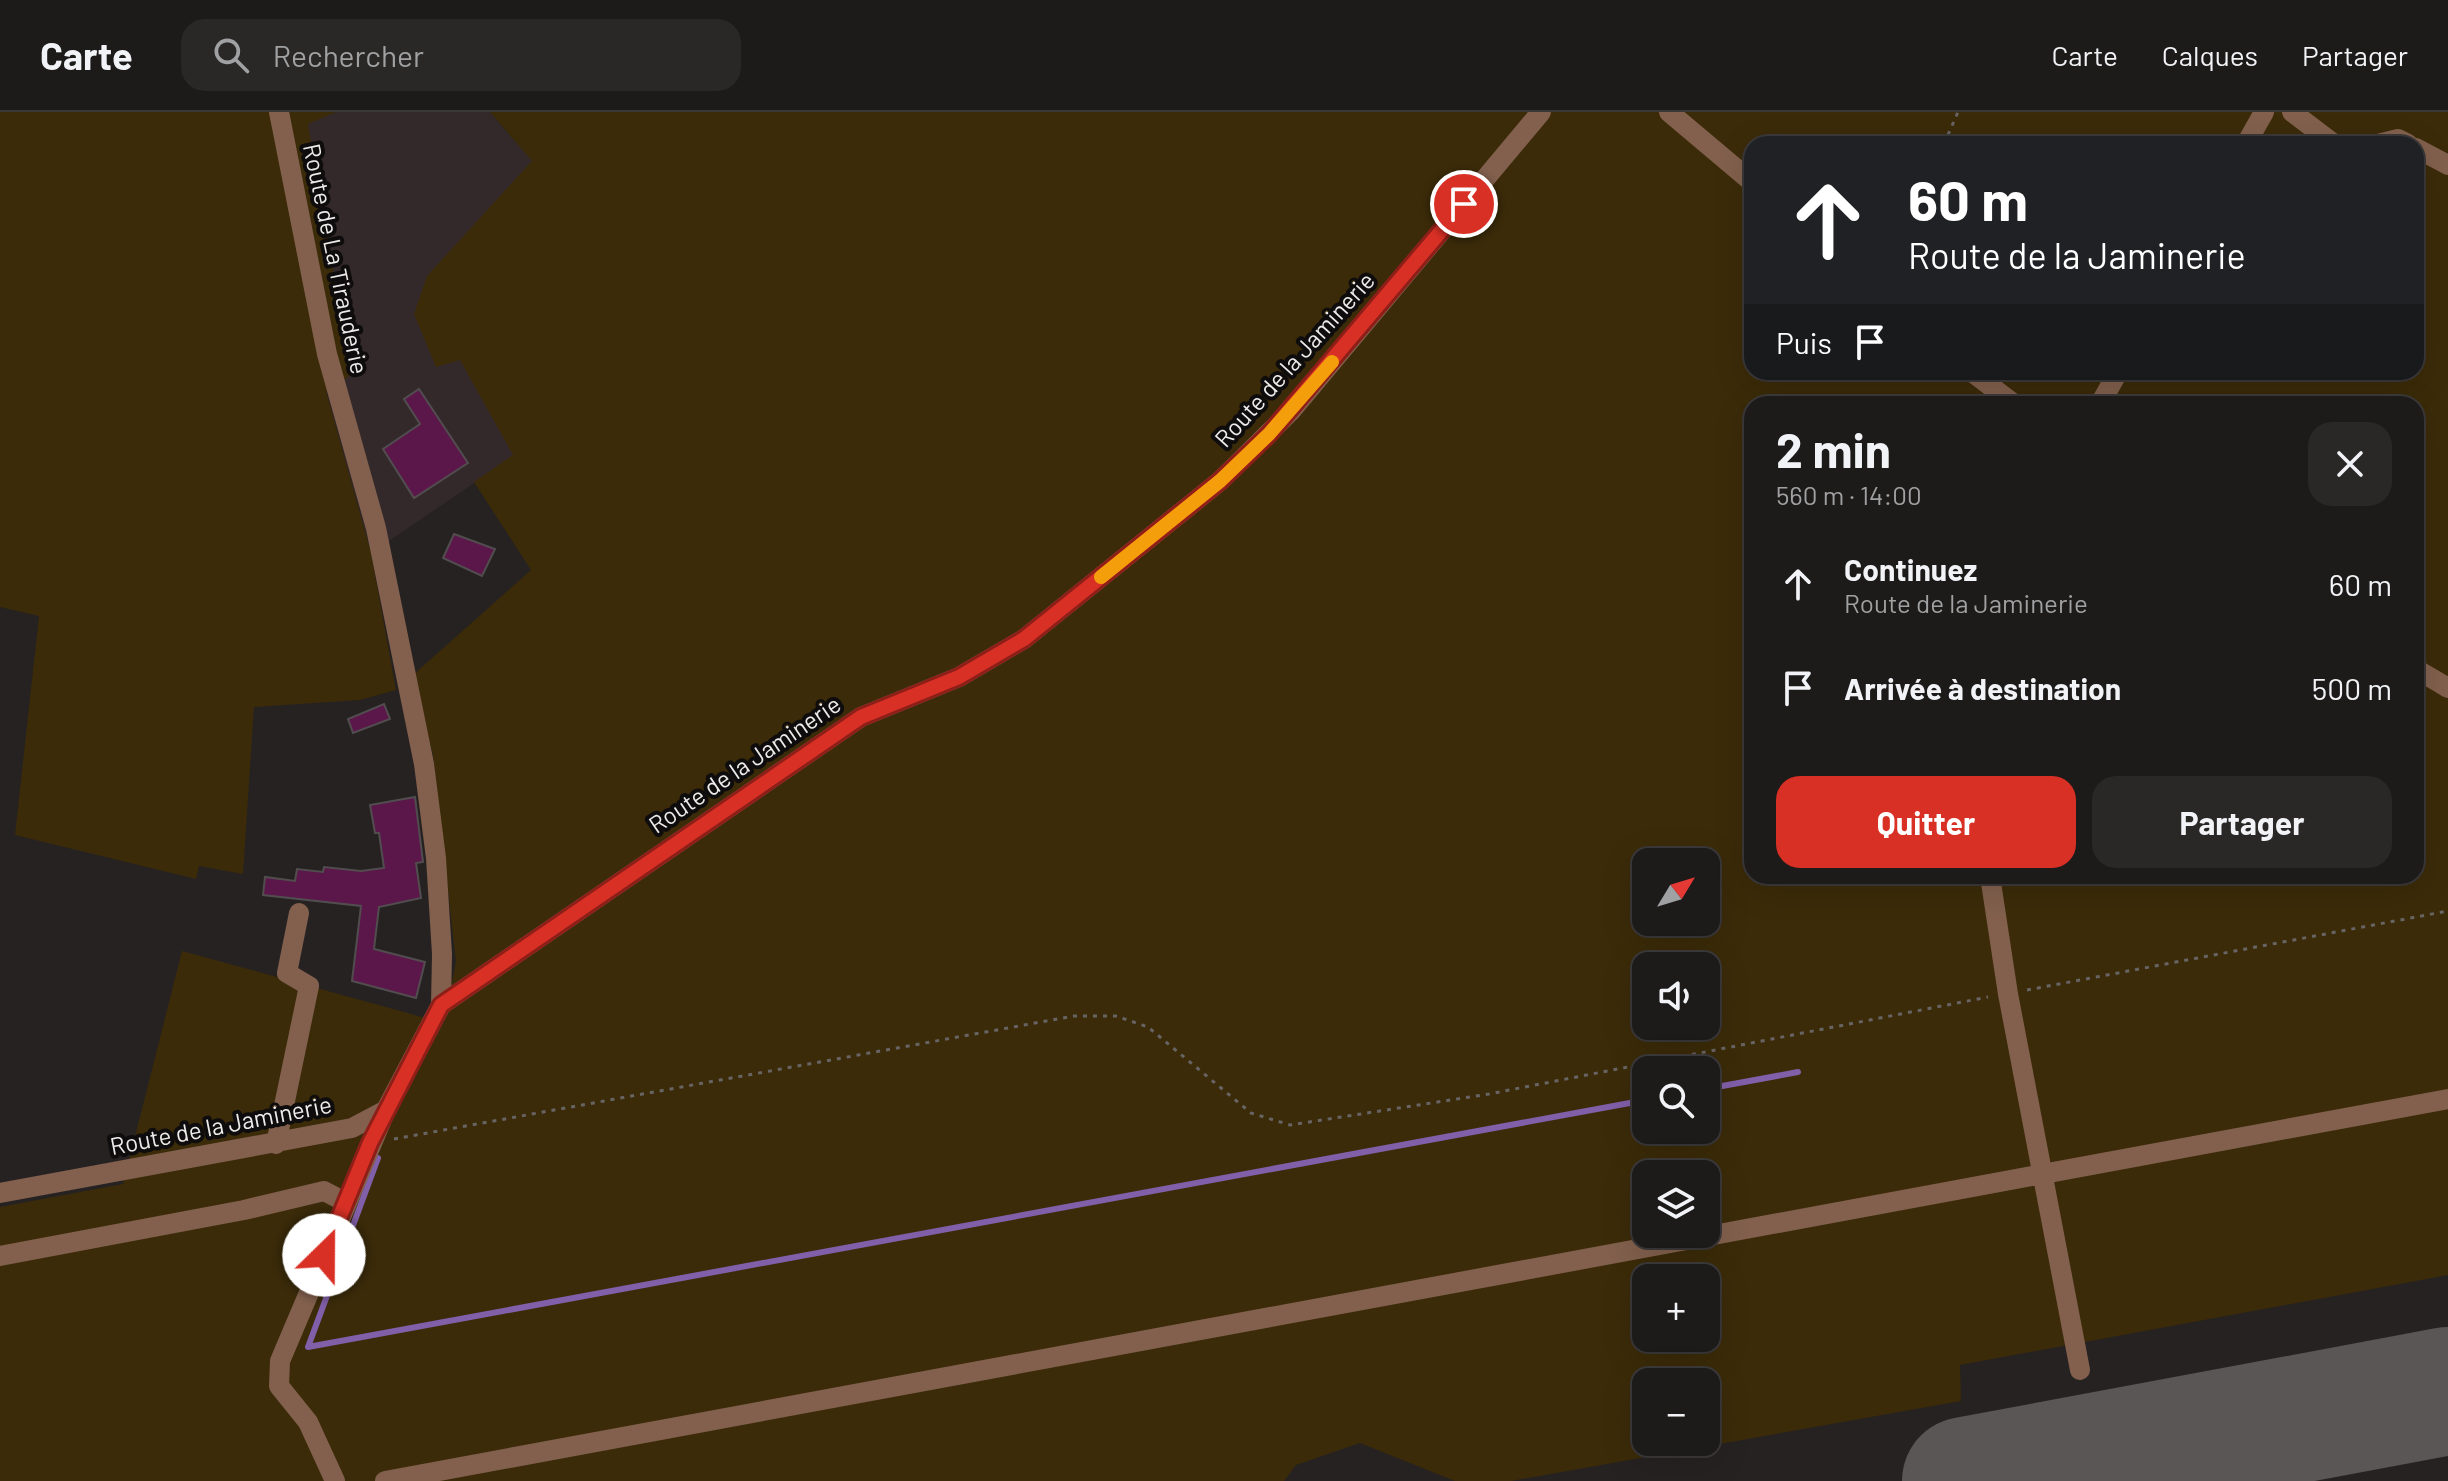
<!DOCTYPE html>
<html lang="fr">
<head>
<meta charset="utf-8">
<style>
	:root { --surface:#1d1a1a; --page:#2a2727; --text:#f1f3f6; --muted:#a0a1a2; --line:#3b3839; --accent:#d93025 }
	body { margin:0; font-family:Barlow,sans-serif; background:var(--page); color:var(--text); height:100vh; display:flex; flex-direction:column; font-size:30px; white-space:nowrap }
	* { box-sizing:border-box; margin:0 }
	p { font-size:26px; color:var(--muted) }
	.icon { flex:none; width:44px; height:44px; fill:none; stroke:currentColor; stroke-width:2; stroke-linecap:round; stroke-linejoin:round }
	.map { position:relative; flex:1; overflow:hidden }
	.panel { position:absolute; left:1744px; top:284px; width:680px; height:488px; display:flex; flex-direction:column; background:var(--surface); border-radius:24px; box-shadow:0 8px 32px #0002,0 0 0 2px var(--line) }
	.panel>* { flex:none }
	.top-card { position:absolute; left:1744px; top:24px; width:680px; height:244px; border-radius:24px; box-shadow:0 8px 32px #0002,0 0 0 2px var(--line); background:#202124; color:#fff; overflow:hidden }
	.needle { width:52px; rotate:52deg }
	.tools { position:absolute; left:1632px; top:736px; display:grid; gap:16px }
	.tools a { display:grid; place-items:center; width:88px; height:88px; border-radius:16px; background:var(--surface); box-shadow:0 8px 32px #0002,0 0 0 2px var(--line); font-size:40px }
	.pin { position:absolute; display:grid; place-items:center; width:68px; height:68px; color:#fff; margin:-34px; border:4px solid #fff; border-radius:50%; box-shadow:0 2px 8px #0007 }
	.me { position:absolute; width:88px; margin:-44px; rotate:23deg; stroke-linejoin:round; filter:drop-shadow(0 0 6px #0008) }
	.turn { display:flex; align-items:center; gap:28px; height:168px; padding:0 32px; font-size:36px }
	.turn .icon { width:104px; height:104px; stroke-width:2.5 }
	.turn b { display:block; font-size:56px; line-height:68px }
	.then { display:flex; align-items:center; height:76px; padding:0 32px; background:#0003; gap:16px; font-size:30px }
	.round { display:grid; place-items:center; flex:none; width:84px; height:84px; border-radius:24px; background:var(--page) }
	.summary { display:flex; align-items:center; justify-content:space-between; height:136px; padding:0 32px }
	h1 { font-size:48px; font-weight:700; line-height:60px }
	.button { display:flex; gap:16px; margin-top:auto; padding:16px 32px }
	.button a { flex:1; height:92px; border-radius:24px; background:var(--accent); color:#fff; font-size:32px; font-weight:700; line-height:92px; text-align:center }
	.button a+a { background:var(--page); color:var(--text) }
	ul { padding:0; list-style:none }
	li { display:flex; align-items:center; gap:24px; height:104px; padding:0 32px }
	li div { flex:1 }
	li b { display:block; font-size:30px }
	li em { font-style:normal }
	header { display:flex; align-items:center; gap:48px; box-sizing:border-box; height:112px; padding:0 40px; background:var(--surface); border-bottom:2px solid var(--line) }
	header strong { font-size:38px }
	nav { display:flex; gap:44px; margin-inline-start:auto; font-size:28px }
	.search { width:560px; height:72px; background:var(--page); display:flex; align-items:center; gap:20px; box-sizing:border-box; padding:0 28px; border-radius:24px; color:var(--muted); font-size:30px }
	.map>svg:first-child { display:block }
	.built { fill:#34292a }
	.green { fill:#3b2b09; fill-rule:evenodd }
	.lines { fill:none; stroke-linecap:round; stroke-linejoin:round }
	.stream { stroke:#825fa9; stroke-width:6 }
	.taxiway { stroke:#5a5656; stroke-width:52 }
	.runway { stroke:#5a5656; stroke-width:128 }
	.building { fill:#5c174a; stroke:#514d4f; stroke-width:2 }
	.path { stroke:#686464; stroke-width:3; stroke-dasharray:4 6; stroke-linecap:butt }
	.minor { stroke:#82604d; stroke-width:20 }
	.route-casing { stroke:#8d1f18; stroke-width:20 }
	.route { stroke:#d93025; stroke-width:14 }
	.slow { stroke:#f59e0b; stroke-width:14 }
	.labels { text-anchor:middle; stroke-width:8; stroke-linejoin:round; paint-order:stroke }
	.street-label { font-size:24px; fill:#eeebeb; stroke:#0e0c0c }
</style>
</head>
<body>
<header>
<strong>Carte</strong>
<div class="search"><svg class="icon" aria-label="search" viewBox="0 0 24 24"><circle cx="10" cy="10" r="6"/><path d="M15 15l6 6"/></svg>Rechercher</div>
<nav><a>Carte</a><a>Calques</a><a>Partager</a></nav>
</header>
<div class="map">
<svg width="2448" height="1369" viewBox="0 0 2448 1369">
	<rect width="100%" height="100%" fill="#272222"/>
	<path class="built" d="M 336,0 L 490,0 L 532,49 L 488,101 L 436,255 L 460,247 L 514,344 L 371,441 L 326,278 L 307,11 Z"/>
	<path class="green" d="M 0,0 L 336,0 L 308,12 L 351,263 L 326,279 L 371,441 L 396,578 L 360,588 L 254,595 L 243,762 L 199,754 L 196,767 L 15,723 L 39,504 L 0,495 Z
		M 490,0 L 2448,0 L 2448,1163 L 1960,1253 L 1961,1289 L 1511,1369 L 1455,1369 L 1360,1331 L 1296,1353 L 1284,1369 L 0,1369 L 0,1095 L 123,1072 L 182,839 L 444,911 L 456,850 L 433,643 L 413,563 L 531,458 L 474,370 L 513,343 L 460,248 L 436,255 L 414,202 L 427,164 L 532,49 ZM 1752,32 L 2416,32 L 2416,260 L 1752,260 ZM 1752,292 L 2416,292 L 2416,764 L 1752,764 ZM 1646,750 L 1706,750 L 1706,810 L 1646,810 ZM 1646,854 L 1706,854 L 1706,914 L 1646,914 ZM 1646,958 L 1706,958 L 1706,1018 L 1646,1018 ZM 1646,1062 L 1706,1062 L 1706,1122 L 1646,1122 ZM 1646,1166 L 1706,1166 L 1706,1226 L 1646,1226 ZM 1646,1270 L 1706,1270 L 1706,1330 L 1646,1330 Z"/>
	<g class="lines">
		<path class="stream" d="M 1706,977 L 1798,960
			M 378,1046 L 308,1235 L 1646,988"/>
		<path class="taxiway" d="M 2102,1369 L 2141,1344 L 2193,1326"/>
		<path class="runway" d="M 1966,1369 L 2448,1279"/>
	</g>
	<path class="building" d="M 419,277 L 468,351 L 414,386 L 383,337 L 420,312 L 404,287 Z
		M 454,422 L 495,437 L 482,464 L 443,446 Z
		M 384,592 L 390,607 L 353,621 L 348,607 Z
		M 415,685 L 423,750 L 416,751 L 421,786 L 379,795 L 374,837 L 425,850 L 416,886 L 352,869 L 361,794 L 263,783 L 265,765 L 295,769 L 297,757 L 323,760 L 324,755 L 361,759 L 384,756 L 379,721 L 375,721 L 370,693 Z"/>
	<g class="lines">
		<path class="path" d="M 1944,32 L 1958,0
			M 2027,878 L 2448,799
			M 394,1027 L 1074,904 L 1116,904 L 1148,915 L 1251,1001 L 1290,1013 L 1489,982 L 1988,885"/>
		<path class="minor" d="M 279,0 L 327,242 L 376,416 L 424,652 L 436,746 L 442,842 L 441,893
			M 1669,0 L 1752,70
			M 2292,0 L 2334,32
			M 2246,32 L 2264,0
			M 2378,32 L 2398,27 L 2408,32
			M 2416,36 L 2448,53
			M 1972,260 L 2014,292
			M 2100,292 L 2118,260
			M 2416,557 L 2448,576
			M 1990,764 L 2008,882 L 2080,1258
			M 276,1032 L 309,874 L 287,861 L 299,801
			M 0,1081 L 352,1016 L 386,998 L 441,893 L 861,605 L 959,565 L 1024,527 L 1220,369 L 1290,300 L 1541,0
			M 347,1091 L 386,998
			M 0,1144 L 244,1098 L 324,1079 L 347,1091 L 280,1249 L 279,1274 L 308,1310 L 335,1369
			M 385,1369 L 2448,987"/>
	</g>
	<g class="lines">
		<defs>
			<path id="route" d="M 324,1143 L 370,1031 L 441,893 L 861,605 L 959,565 L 1024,527 L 1220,369 L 1269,322 L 1464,92"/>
		</defs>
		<use href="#route" class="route-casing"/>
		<use href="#route" class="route"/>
		<path class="slow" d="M 1101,465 L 1220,369 L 1269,322 L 1332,250"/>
	</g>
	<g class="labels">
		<g class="street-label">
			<text transform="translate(335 147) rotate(78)" y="8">Route de La Tirauderie</text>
			<text transform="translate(1295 248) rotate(-48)" y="8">Route de la Jaminerie</text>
			<text transform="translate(745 653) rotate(-34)" y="8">Route de la Jaminerie</text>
			<text transform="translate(221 1014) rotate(-11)" y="8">Route de la Jaminerie</text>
		</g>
	</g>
</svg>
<div class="tools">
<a><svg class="needle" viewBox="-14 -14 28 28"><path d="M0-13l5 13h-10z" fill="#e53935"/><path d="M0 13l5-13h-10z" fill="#a0a1a2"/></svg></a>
<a><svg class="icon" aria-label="sound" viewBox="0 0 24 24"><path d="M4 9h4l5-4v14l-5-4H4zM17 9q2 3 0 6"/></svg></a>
<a><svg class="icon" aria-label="search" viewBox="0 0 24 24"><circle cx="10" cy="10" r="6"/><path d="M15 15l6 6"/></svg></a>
<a><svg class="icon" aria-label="layers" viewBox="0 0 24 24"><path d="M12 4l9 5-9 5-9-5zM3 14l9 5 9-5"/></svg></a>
<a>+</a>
<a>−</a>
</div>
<div class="pin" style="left:1464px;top:92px;background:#d93025"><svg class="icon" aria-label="arrive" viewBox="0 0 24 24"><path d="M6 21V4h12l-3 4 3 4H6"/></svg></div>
<svg class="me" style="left:324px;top:1143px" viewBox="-20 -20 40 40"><circle r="19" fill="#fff"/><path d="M0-13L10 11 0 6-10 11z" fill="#d93025"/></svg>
<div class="top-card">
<div class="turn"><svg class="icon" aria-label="ahead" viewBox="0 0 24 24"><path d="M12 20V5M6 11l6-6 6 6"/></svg><div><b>60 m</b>Route de la Jaminerie</div></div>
<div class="then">Puis<svg class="icon" aria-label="arrive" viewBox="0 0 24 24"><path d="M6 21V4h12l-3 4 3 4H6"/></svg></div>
</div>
<section class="panel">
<div class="summary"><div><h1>2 min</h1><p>560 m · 14:00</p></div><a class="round"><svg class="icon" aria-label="close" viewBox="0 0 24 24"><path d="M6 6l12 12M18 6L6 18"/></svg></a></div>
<ul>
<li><svg class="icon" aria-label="ahead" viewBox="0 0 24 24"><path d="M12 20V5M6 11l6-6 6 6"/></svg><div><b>Continuez</b><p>Route de la Jaminerie</p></div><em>60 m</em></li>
<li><svg class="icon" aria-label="arrive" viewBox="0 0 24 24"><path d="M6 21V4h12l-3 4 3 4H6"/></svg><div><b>Arrivée à destination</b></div><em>500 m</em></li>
</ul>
<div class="button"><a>Quitter</a><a>Partager</a></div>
</section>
</div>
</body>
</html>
